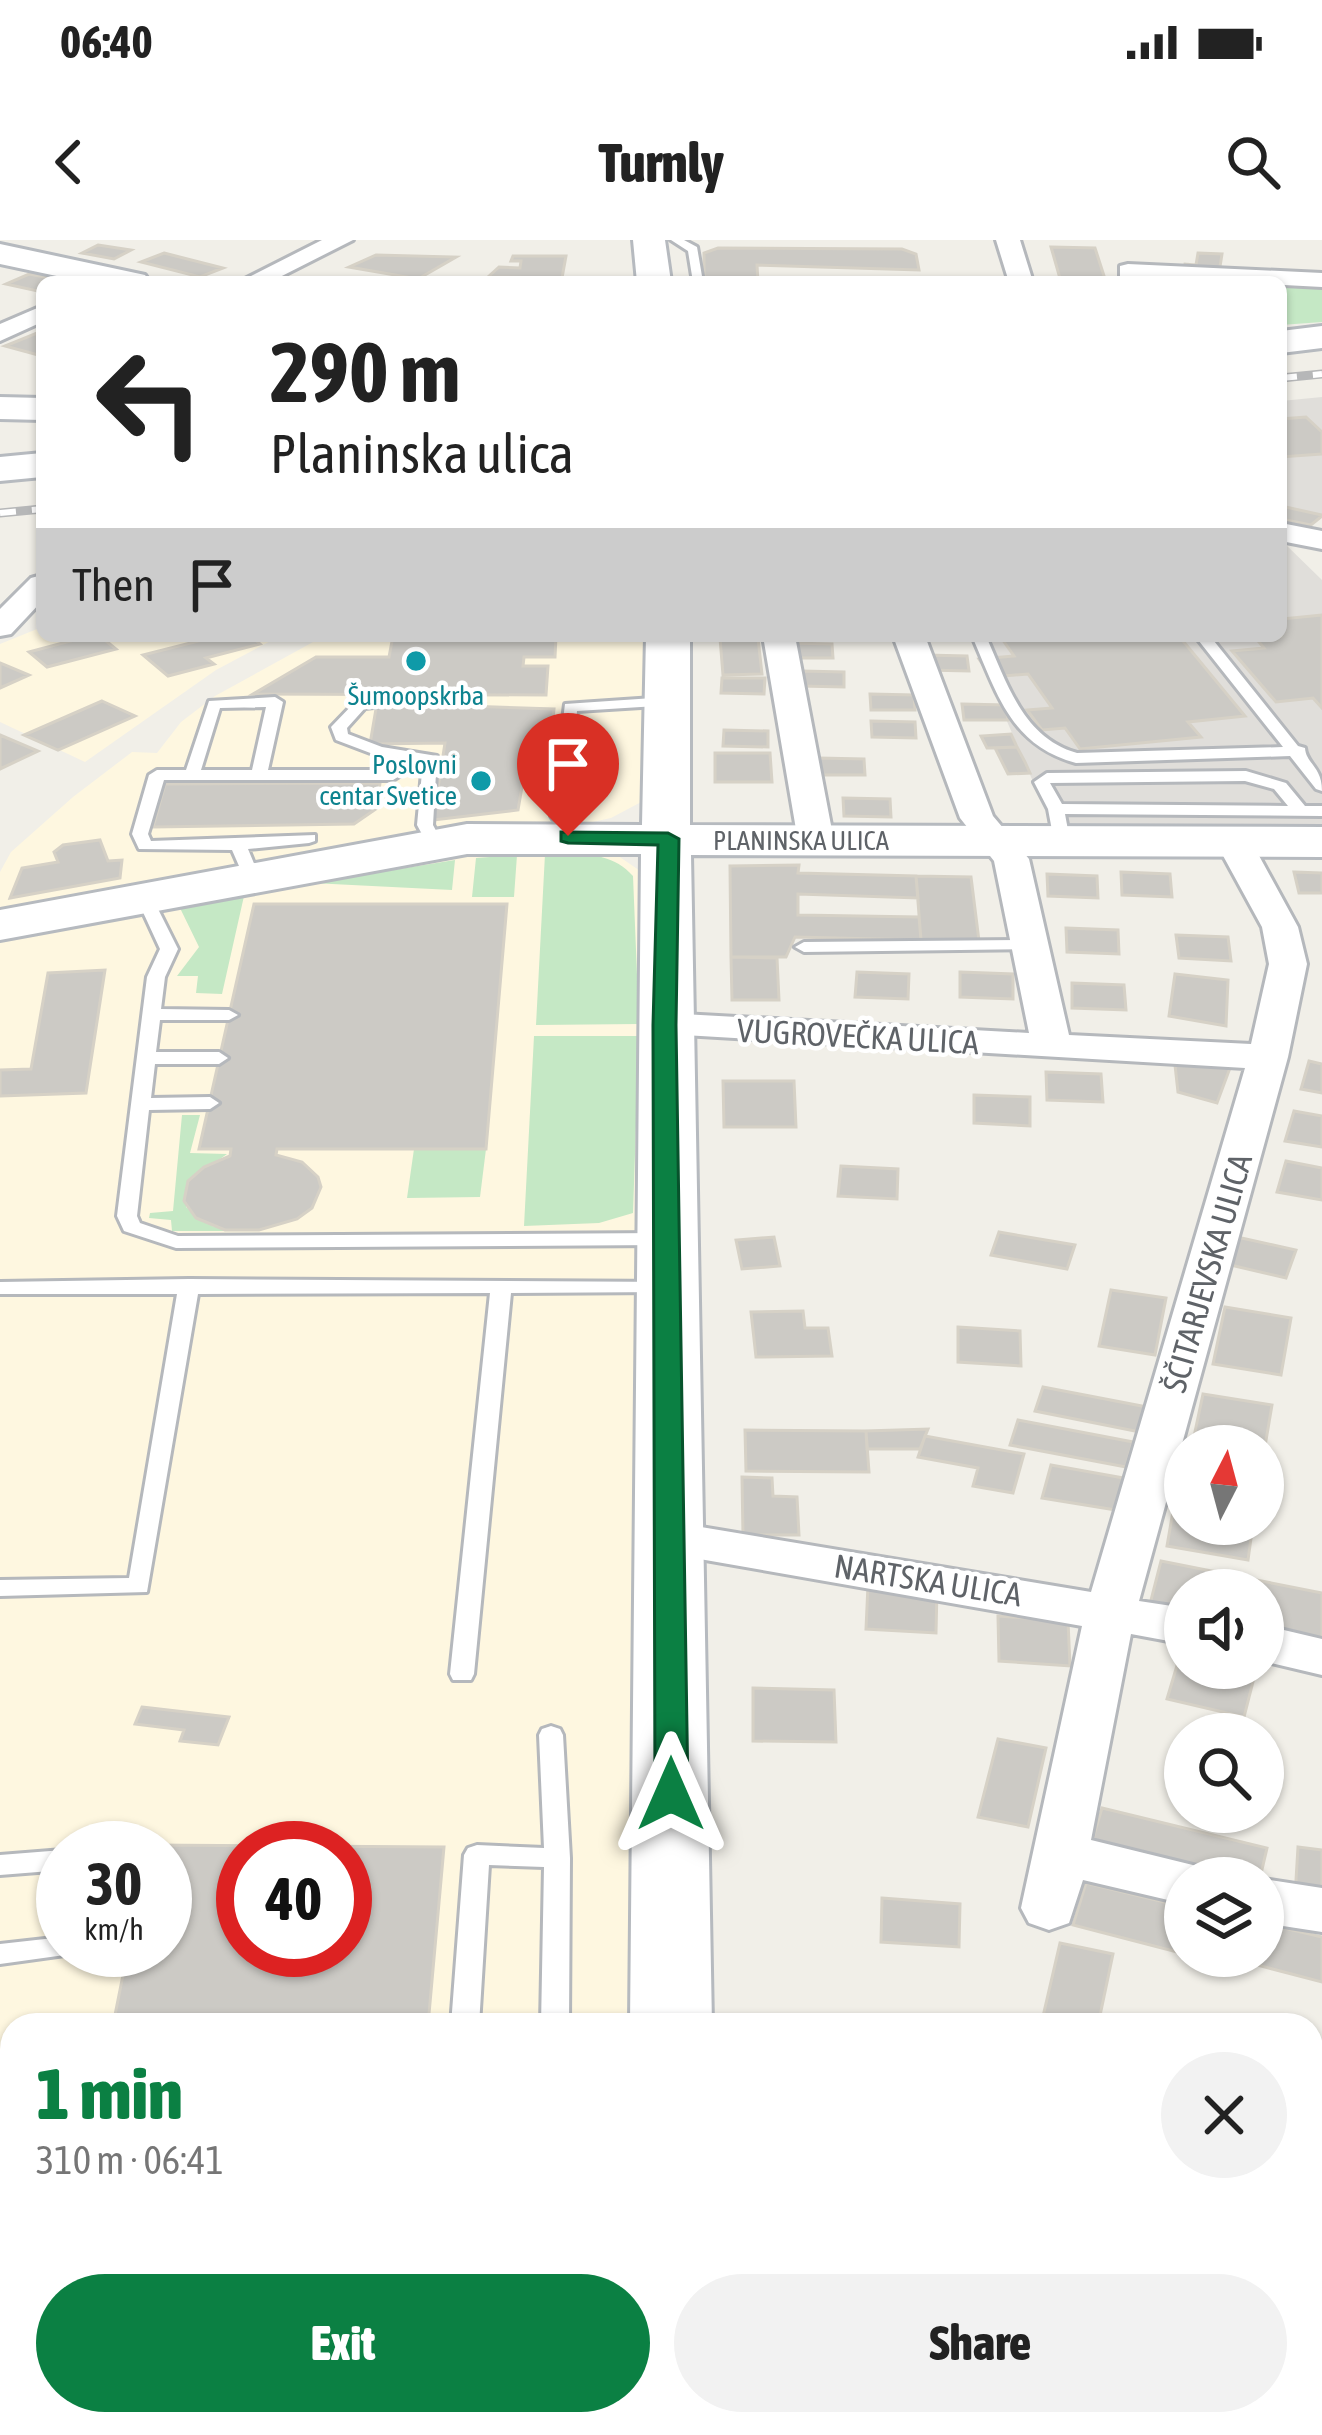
<!DOCTYPE html>
<html lang="en">
<head>
<meta charset="utf-8">
<style>
	:root { --surface:#fff; --page:#f2f2f2; --text:#222; --muted:#767676; --accent:#0b8043 }
	body { margin:0; font-family:"Asap Condensed",sans-serif; background:var(--page); color:var(--text); height:100vh; display:flex; flex-direction:column; font-size:45px; white-space:nowrap }
	* { box-sizing:border-box; margin:0 }
	p { font-size:39px; color:var(--muted) }
	.icon { flex:none; width:66px; height:66px; fill:none; stroke:currentColor; stroke-width:2; stroke-linecap:round; stroke-linejoin:round }
	.map { position:relative; flex:1; overflow:hidden }
	.sheet { position:absolute; left:0px; top:1773px; width:1323px; height:423px; display:flex; flex-direction:column; background:var(--surface); border-radius:36px 36px 0 0; box-shadow:0 3px 9px #0004 }
	.sheet>* { flex:none }
	.hud { position:absolute; left:36px; top:36px; width:1251px; height:366px; border-radius:18px; box-shadow:0 3px 9px #0004; background:#fff; color:var(--text); overflow:hidden }
	.needle { width:78px; rotate:6deg }
	.buttons { position:absolute; left:1164px; top:1185px; display:grid; gap:24px }
	.buttons a { display:grid; place-items:center; width:120px; height:120px; border-radius:50%; background:var(--surface); box-shadow:0 3px 9px #0004; font-size:60px }
	.speed { position:absolute; left:36px; top:1581px; display:flex; gap:24px; font-size:60px; font-weight:700; text-align:center }
	.speed>* { display:grid; place-content:center; width:156px; height:156px; border-radius:50%; background:var(--surface); box-shadow:0 3px 9px #0004; line-height:1 }
	.speed small { font-size:30px; font-weight:400 }
	.speed .limit { border:18px solid #d22; background:#fff; color:#111 }
	.pin { position:absolute; display:grid; place-items:center; width:102px; height:102px; color:#fff; margin:-123px -51px; border-radius:50% 50% 50% 0; rotate:-45deg; box-shadow:0 0 12px #0007 }
	.pin .icon { rotate:45deg }
	.me { position:absolute; width:132px; margin:-66px; rotate:0deg; stroke-linejoin:round; filter:drop-shadow(0 0 9px #0008) }
	.turn { display:flex; align-items:center; gap:42px; height:252px; padding:0 36px; font-size:54px }
	.turn .icon { width:156px; height:156px; stroke-width:2.5 }
	.turn b { display:block; font-size:84px; line-height:102px }
	.then { display:flex; align-items:center; height:114px; padding:0 36px; background:#0003; gap:24px; font-size:45px }
	.round { display:grid; place-items:center; flex:none; width:126px; height:126px; border-radius:63px; background:var(--page) }
	.summary { display:flex; align-items:center; justify-content:space-between; height:204px; padding:0 36px }
	h1 { font-size:72px; font-weight:800; line-height:90px; color:var(--accent) }
	.primary-button { display:flex; gap:24px; margin-top:auto; padding:24px 36px }
	.primary-button a { flex:1; height:138px; border-radius:72px; background:var(--accent); color:#fff; font-size:48px; font-weight:800; line-height:138px; text-align:center }
	.primary-button a+a { background:var(--page); color:var(--text) }
	.status { display:flex; justify-content:space-between; align-items:center; height:84px; padding:0 60px; background:var(--surface); direction:ltr }
	.status svg { height:33px; fill:currentColor }
	header { display:flex; justify-content:space-between; align-items:center; height:156px; padding:0 36px; background:var(--surface); font-size:54px; font-weight:800 }
	.map>svg:first-child { display:block }
	.commercial { fill:#fef7e0; fill-rule:evenodd }
	.industrial { fill:#e0deda }
	.green { fill:#c5e8c5 }
	.building { fill:#cccac5; stroke:#d6d1c6; stroke-width:3; fill-rule:evenodd }
	.lines { fill:none; stroke-linecap:round; stroke-linejoin:round }
	.lane-casing { stroke:#b5b8bc; stroke-width:6 }
	.street-casing { stroke:#b5b8bc; stroke-width:6 }
	.secondary-casing { stroke:#b6babf; stroke-width:6 }
	.lane { fill:#fff; fill-rule:evenodd }
	.street { fill:#fff; fill-rule:evenodd }
	.secondary { fill:#fff; fill-rule:evenodd }
	.rail-casing { stroke:#b6b7b8; stroke-width:9 }
	.rail { stroke:#fff; stroke-width:6; stroke-dasharray:16; stroke-linecap:butt }
	.route { fill:#0b8043; stroke:#07532c; stroke-width:3 }
	.culture-dot { fill:#0f9aa8; stroke:#fff; stroke-width:4.5 }
	.labels { text-anchor:middle; stroke-width:9; stroke-linejoin:round; paint-order:stroke }
	.far-culture-label { font-size:27px; fill:#0d838f; stroke:#fff }
	.far-street-label { font-size:27px; fill:#5f6368; stroke:#fff }
	.street-label { font-size:33px; fill:#5f6368; stroke:#fff }
</style>
</head>
<body>
<div class="status"><b>06:40</b><svg viewBox="0 0 49 12"><path d="M0 12V9h3v3zM5 12V6h3v6zM10 12V3h3v9zM15 12V0h3v12zM26 1h20v11H26zM47 4h2v5h-2z"/></svg></div>
<header><svg class="icon" aria-label="back" viewBox="0 0 24 24"><path d="M15 5l-7 7 7 7"/></svg>Turnly<svg class="icon" aria-label="search" viewBox="0 0 24 24"><circle cx="10" cy="10" r="6"/><path d="M15 15l6 6"/></svg></header>
<div class="map">
<svg width="1322" height="2195" viewBox="0 0 1322 2195">
	<rect width="100%" height="100%" fill="#f1efe8"/>
	<path class="commercial" d="M 42,387 L 42,396 L 280,396 L 216,430 L 85,522 L 0,482 L 0,404 Z
		M 324,396 L 649,396 L 645,560 L 611,578 L 584,584 L 531,587 L 0,672 L 0,632 L 11,612 L 73,557 L 132,512 L 157,513 L 181,482 L 215,456 Z
		M 485,610 L 611,611 L 649,637 L 650,1785 L 12,1785 L 12,2184 L 650,2184 L 650,2195 L 0,2195 L 0,697 ZM 63,1608 L 165,1608 L 165,1710 L 63,1710 ZM 243,1608 L 345,1608 L 345,1710 L 243,1710 Z"/>
	<path class="industrial" d="M 1322,157 L 1322,276 L 1281,267 L 1281,161 Z
		M 1281,300 L 1322,340 L 1322,592 L 1054,590 L 970,396 L 1281,396 Z"/>
	<path class="green" d="M 1213,41 L 1322,42 L 1322,82 L 1281,85 L 1281,42 Z
		M 545,614 C 577,614 610,610 633,636 L 639,784 L 536,785 Z
		M 517,615 L 514,657 L 472,657 L 476,618 Z
		M 455,620 L 452,650 L 312,643 Z
		M 244,656 L 222,754 L 196,753 L 198,736 L 177,736 L 199,707 L 180,668 Z
		M 534,796 L 639,796 L 633,973 L 599,983 L 524,986 Z
		M 182,875 L 200,875 L 190,913 L 227,914 L 188,942 L 186,967 L 212,986 L 240,991 L 172,991 L 171,980 L 149,978 L 150,973 L 173,971 Z
		M 414,909 L 486,909 L 480,957 L 407,958 Z"/>
	<path class="building" d="M 98,5 L 131,10 L 114,19 L 82,13 Z
		M 1051,7 L 1095,8 L 1106,42 L 1061,42 Z
		M 718,8 L 902,9 L 916,14 L 919,30 L 757,25 L 758,42 L 704,42 L 704,13 Z
		M 164,13 L 223,28 L 200,37 L 141,22 Z
		M 1198,13 L 1222,14 L 1219,33 L 1184,31 L 1185,24 L 1196,25 Z
		M 376,15 L 456,17 L 418,39 L 349,27 Z
		M 513,16 L 566,16 L 562,38 L 488,37 L 499,27 L 520,28 L 521,21 L 511,21 Z
		M 29,34 L 71,42 L 42,42 L 42,52 L 6,44 Z
		M 37,93 L 42,94 L 42,116 L 5,106 Z
		M 1306,177 L 1322,192 L 1322,214 L 1281,217 L 1281,179 Z
		M 1281,266 L 1322,275 L 1322,276 L 1311,285 L 1281,279 Z
		M 1322,375 L 1322,468 L 1313,458 L 1276,462 L 1232,411 L 1264,408 L 1254,396 L 1281,396 L 1281,379 Z
		M 89,396 L 100,396 L 116,409 L 47,427 L 29,412 Z
		M 218,396 L 251,396 L 260,404 L 206,418 L 214,424 L 168,436 L 143,415 Z
		M 393,396 L 556,396 L 555,417 L 524,417 L 523,426 L 548,426 L 546,455 L 253,454 L 316,417 L 389,417 Z
		M 1000,396 L 1179,396 L 1245,476 L 1188,482 L 1201,497 L 1080,509 L 1065,488 L 1042,490 L 1027,470 L 1052,468 L 1028,434 L 991,437 L 979,419 L 1014,416 Z
		M 720,398 L 758,398 L 762,434 L 723,435 Z
		M 790,403 L 832,404 L 833,418 L 790,418 Z
		M 925,415 L 967,416 L 969,431 L 926,430 Z
		M 0,423 L 29,435 L 0,448 Z
		M 801,431 L 844,432 L 844,447 L 801,446 Z
		M 722,438 L 765,438 L 764,454 L 721,453 Z
		M 870,454 L 914,455 L 915,470 L 871,470 Z
		M 102,461 L 135,476 L 58,510 L 24,495 Z
		M 377,463 L 554,469 L 550,512 L 528,512 L 518,570 L 433,580 L 445,503 L 370,504 Z
		M 962,464 L 1006,465 L 1008,480 L 964,480 Z
		M 871,481 L 915,482 L 916,498 L 872,497 Z
		M 724,490 L 768,491 L 768,507 L 723,506 Z
		M 1011,494 L 1017,507 L 987,508 L 981,496 Z
		M 0,495 L 38,511 L 0,529 Z
		M 1017,507 L 1025,522 L 1030,533 L 1008,534 L 995,508 Z
		M 715,513 L 770,513 L 772,542 L 715,542 Z
		M 818,518 L 864,519 L 865,535 L 819,535 Z
		M 380,543 L 376,569 L 354,584 L 153,587 L 165,544 Z
		M 843,558 L 890,559 L 891,577 L 844,576 Z
		M 100,600 L 108,621 L 122,620 L 120,638 L 10,658 L 22,628 L 58,622 L 54,612 L 63,605 Z
		M 799,625 L 798,633 L 916,636 L 918,658 L 798,654 L 798,675 L 919,677 L 921,700 L 795,697 L 786,717 L 731,717 L 730,626 Z
		M 1121,632 L 1170,634 L 1172,657 L 1122,655 Z
		M 1294,632 L 1322,633 L 1322,653 L 1299,653 Z
		M 1047,634 L 1097,636 L 1098,658 L 1048,656 Z
		M 916,636 L 971,637 L 979,701 L 921,700 Z
		M 254,664 L 507,664 L 486,909 L 277,909 L 276,915 L 302,922 L 318,937 L 321,947 L 312,968 L 297,979 L 259,990 L 225,990 L 196,978 L 184,961 L 188,941 L 204,927 L 230,916 L 231,909 L 199,909 Z
		M 1066,688 L 1118,690 L 1119,714 L 1067,712 Z
		M 1176,695 L 1228,697 L 1231,721 L 1179,718 Z
		M 731,717 L 777,718 L 779,760 L 732,760 Z
		M 105,730 L 86,853 L 0,856 L 0,830 L 31,829 L 48,733 Z
		M 857,732 L 909,734 L 908,759 L 855,757 Z
		M 960,732 L 1013,734 L 1013,759 L 960,757 Z
		M 1175,734 L 1228,740 L 1226,786 L 1169,776 Z
		M 1072,743 L 1124,745 L 1126,770 L 1072,768 Z
		M 1309,821 L 1322,824 L 1322,853 L 1301,849 Z
		M 1175,825 L 1230,828 L 1217,863 L 1178,852 Z
		M 1046,832 L 1101,834 L 1103,862 L 1047,860 Z
		M 723,841 L 794,841 L 796,887 L 724,887 Z
		M 974,855 L 1030,857 L 1030,886 L 974,883 Z
		M 1294,871 L 1322,876 L 1322,907 L 1285,901 Z
		M 1286,921 L 1322,928 L 1322,960 L 1277,952 Z
		M 841,926 L 898,929 L 897,959 L 838,956 Z
		M 999,992 L 1075,1005 L 1067,1029 L 991,1015 Z
		M 774,997 L 780,1026 L 742,1029 L 736,1000 Z
		M 1237,997 L 1296,1010 L 1286,1038 L 1226,1024 Z
		M 1111,1050 L 1166,1058 L 1155,1115 L 1099,1106 Z
		M 1225,1067 L 1291,1078 L 1281,1135 L 1213,1124 Z
		M 803,1071 L 805,1088 L 828,1088 L 832,1116 L 756,1117 L 751,1072 Z
		M 958,1087 L 1020,1091 L 1021,1126 L 958,1122 Z
		M 1043,1147 L 1152,1168 L 1145,1193 L 1035,1171 Z
		M 1203,1154 L 1272,1165 L 1263,1218 L 1263,1206 L 1192,1206 Z
		M 1018,1180 L 1133,1202 L 1126,1227 L 1010,1205 Z
		M 928,1189 L 920,1209 L 867,1209 L 866,1191 Z
		M 745,1190 L 866,1191 L 869,1232 L 746,1231 Z
		M 925,1196 L 1024,1214 L 1013,1253 L 973,1246 L 978,1228 L 918,1217 Z
		M 1051,1225 L 1129,1239 L 1122,1271 L 1042,1258 Z
		M 742,1237 L 772,1238 L 773,1256 L 797,1257 L 799,1295 L 743,1295 Z
		M 1178,1242 L 1185,1243 L 1185,1284 L 1253,1284 L 1248,1320 L 1167,1306 Z
		M 1161,1321 L 1322,1353 L 1322,1399 L 1263,1387 L 1263,1350 L 1185,1350 L 1185,1371 L 1150,1364 Z
		M 868,1345 L 937,1349 L 936,1393 L 866,1389 Z
		M 998,1376 L 1068,1381 L 1070,1426 L 999,1421 Z
		M 1181,1412 L 1185,1428 L 1256,1430 L 1244,1477 L 1167,1459 Z
		M 753,1448 L 834,1450 L 836,1502 L 753,1501 Z
		M 142,1467 L 229,1477 L 218,1505 L 180,1501 L 184,1490 L 135,1484 Z
		M 998,1499 L 1046,1508 L 1028,1587 L 978,1577 Z
		M 1102,1568 L 1267,1608 L 1260,1638 L 1213,1638 L 1090,1608 Z
		M 148,1605 L 444,1607 L 428,1785 L 113,1785 L 128,1710 L 165,1710 L 165,1608 ZM 243,1608 L 345,1608 L 345,1710 L 243,1710 Z
		M 1298,1607 L 1322,1610 L 1322,1661 L 1295,1657 Z
		M 1086,1643 L 1185,1667 L 1185,1714 L 1073,1685 Z
		M 882,1658 L 960,1664 L 959,1707 L 881,1702 Z
		M 1263,1683 L 1322,1697 L 1322,1742 L 1242,1721 L 1243,1716 L 1263,1716 Z
		M 1060,1703 L 1113,1714 L 1098,1785 L 1041,1785 Z
		M 12,2001 L 12,2184 L 142,2184 L 140,2195 L 0,2195 L 0,2002 Z
		M 337,2184 L 504,2184 L 504,2195 L 336,2195 Z"/>
	<g class="lines">
		<defs>
			<path id="lane" d="M 671,0 L 684,0 L 697,7 L 703,42 L 693,42 L 688,11 Z
				M 972,396 L 986,396 C 1007,443 1023,498 1077,513 L 1283,507 L 1195,396 L 1210,396 L 1298,506 L 1305,508 C 1306,524 1322,526 1322,551 L 1316,549 L 1290,516 L 1076,523 C 1010,505 997,453 972,396 Z
				M 413,454 L 421,459 L 418,462 L 365,468 L 347,488 L 348,494 L 382,507 L 437,516 L 433,585 L 443,604 L 435,609 L 429,607 L 417,585 L 423,522 L 373,514 L 336,500 L 331,487 L 356,461 Z
				M 275,457 L 283,462 L 268,530 L 393,530 L 401,535 L 393,540 L 164,540 L 148,594 L 151,601 L 315,595 L 315,601 L 309,603 L 248,609 L 260,638 L 258,642 L 246,642 L 232,610 L 139,609 L 132,594 L 149,535 L 157,530 L 186,530 L 209,461 ZM 266,467 L 252,530 L 201,530 L 220,468 Z
				M 668,457 L 676,462 L 673,465 L 577,471 L 567,576 L 565,579 L 553,579 L 551,576 L 565,464 Z
				M 1246,531 L 1286,543 L 1305,566 L 1322,566 L 1322,576 L 1065,574 L 1070,601 L 1062,606 L 1054,601 L 1048,569 L 1034,542 L 1047,533 ZM 1245,541 L 1274,549 L 1288,566 L 1062,564 L 1050,543 Z
				M 144,652 L 152,657 L 178,709 L 165,737 L 161,769 L 229,770 L 238,775 L 229,780 L 160,780 L 156,812 L 219,812 L 228,818 L 219,824 L 155,824 L 151,858 L 210,857 L 219,863 L 210,869 L 149,870 L 137,976 L 140,983 L 178,996 L 663,993 L 673,999 L 663,1005 L 176,1008 L 124,991 L 117,976 L 147,737 L 160,709 L 136,657 Z
				M 1027,700 L 1036,705 L 1033,709 L 804,712 L 795,707 L 804,702 Z
				M 189,1039 L 672,1042 L 675,1046 L 672,1050 L 665,1052 L 511,1053 L 474,1434 L 471,1440 L 453,1440 L 450,1434 L 490,1053 L 198,1054 L 147,1352 L 0,1356 L 0,1340 L 129,1338 L 177,1054 L 0,1054 L 0,1042 Z
				M 551,1486 L 560,1489 L 563,1495 L 570,1618 L 569,1785 L 541,1785 L 544,1627 L 489,1625 L 479,1785 L 451,1785 L 464,1615 L 468,1608 L 477,1605 L 544,1608 L 539,1495 L 542,1489 Z
				M 63,1610 L 63,1630 L 0,1635 L 0,1615 Z
				M 63,1697 L 63,1710 L 75,1710 L 72,1714 L 0,1724 L 0,1704 Z
				M 0,1914 L 12,1914 L 12,1938 L 0,1938 Z
				M 160,2184 L 192,2184 L 188,2195 L 156,2195 Z
				M 281,2184 L 313,2184 L 313,2195 L 281,2195 Z
				M 546,2184 L 578,2184 L 578,2195 L 546,2195 Z"/>
			<path id="street" d="M 322,0 L 353,0 L 270,42 L 239,42 Z
				M 996,0 L 1020,0 L 1033,42 L 1009,42 Z
				M 1128,24 L 1322,33 L 1322,47 L 1120,36 L 1120,26 Z
				M 42,66 L 42,82 L 0,101 L 0,84 Z
				M 1281,283 L 1322,291 L 1322,309 L 1281,301 Z
				M 42,335 L 42,361 L 11,394 L 0,396 L 0,369 L 31,338 Z
				M 763,396 L 795,396 L 834,601 L 828,608 L 816,612 L 798,601 Z
				M 893,396 L 925,396 L 993,576 L 1029,619 L 1069,795 L 1251,804 L 1269,724 L 1262,687 L 1215,601 L 1221,594 L 1233,590 L 1251,601 L 1298,687 L 1307,724 L 1288,817 L 1139,1361 L 1185,1368 L 1185,1404 L 1131,1394 L 1091,1600 L 1205,1628 L 1210,1638 L 1185,1638 L 1185,1664 L 1083,1640 L 1069,1683 L 1049,1690 L 1029,1683 L 1021,1668 L 1082,1386 L 671,1314 L 654,1310 L 647,1298 L 654,1286 L 671,1282 L 1091,1352 L 1245,828 L 650,793 L 645,785 L 664,773 L 1029,793 L 994,621 L 960,578 Z
				M 1263,1385 L 1322,1399 L 1322,1435 L 1263,1421 Z
				M 1263,1639 L 1322,1648 L 1322,1692 L 1263,1683 Z
				M 1311,1888 L 1322,1888 L 1322,1940 L 1311,1940 Z
				M 1311,2132 L 1322,2136 L 1322,2195 L 1289,2184 L 1311,2184 Z"/>
			<path id="secondary" d="M 633,0 L 665,0 L 671,42 L 637,42 Z
				M 0,4 L 145,35 L 150,42 L 85,42 L 0,24 Z
				M 1322,86 L 1322,108 L 1281,113 L 1281,91 Z
				M 0,157 L 42,158 L 42,180 L 0,179 Z
				M 42,213 L 42,237 L 0,241 L 0,217 Z
				M 646,396 L 690,396 L 690,585 L 1322,587 L 1322,617 L 691,615 L 712,1785 L 630,1785 L 641,614 L 467,614 L 0,700 L 0,670 L 467,584 L 642,585 Z
				M 633,2184 L 727,2184 L 727,2195 L 633,2195 Z"/>
		</defs>
		<use href="#lane" class="lane-casing"/>
		<use href="#street" class="street-casing"/>
		<use href="#secondary" class="secondary-casing"/>
		<use href="#lane" class="lane"/>
		<use href="#street" class="street"/>
		<use href="#secondary" class="secondary"/>
		<defs>
			<path id="rail" d="M 1281,138 L 1322,134
				M 0,273 L 42,269"/>
		</defs>
		<use href="#rail" class="rail-casing"/>
		<use href="#rail" class="rail"/>
	</g>
	<path class="route" d="M 561,592 L 668,593 L 679,599 L 676,785 L 688,1554 L 671,1566 L 655,1554 L 653,785 L 658,605 L 568,603 L 561,601 Z"/>
	<g class="culture-dot">
		<circle cx="416" cy="421" r="12"/>
		<circle cx="481" cy="541" r="12"/>
	</g>
	<g class="labels">
		<g class="far-culture-label">
			<text x="416" y="465">Šumoopskrba</text>
			<text x="457" y="534" text-anchor="end">Poslovni<tspan x="457" dy="31">centar Svetice</tspan></text>
		</g>
		<g class="far-street-label">
			<text x="801" y="610">PLANINSKA ULICA</text>
		</g>
		<g class="street-label">
			<text transform="translate(858 796) rotate(3)" y="12">VUGROVEČKA ULICA</text>
			<text transform="translate(1207 1033) rotate(-74)" y="12">ŠČITARJEVSKA ULICA</text>
			<text transform="translate(928 1340) rotate(9)" y="12">NARTSKA ULICA</text>
		</g>
	</g>
</svg>
<div class="buttons">
<a><svg class="needle" viewBox="-14 -14 28 28"><path d="M0-13l5 13h-10z" fill="#e53935"/><path d="M0 13l5-13h-10z" fill="#767676"/></svg></a>
<a><svg class="icon" aria-label="sound" viewBox="0 0 24 24"><path d="M4 9h4l5-4v14l-5-4H4zM17 9q2 3 0 6"/></svg></a>
<a><svg class="icon" aria-label="search" viewBox="0 0 24 24"><circle cx="10" cy="10" r="6"/><path d="M15 15l6 6"/></svg></a>
<a><svg class="icon" aria-label="layers" viewBox="0 0 24 24"><path d="M12 4l9 5-9 5-9-5zM3 14l9 5 9-5"/></svg></a>
</div>
<div class="speed"><div>30<small>km/h</small></div><div class="limit">40</div></div>
<div class="pin" style="left:568px;top:596px;background:#d93025"><svg class="icon" aria-label="arrive" viewBox="0 0 24 24"><path d="M6 21V4h12l-3 4 3 4H6"/></svg></div>
<svg class="me" style="left:671px;top:1554px" viewBox="-20 -20 40 40"><path d="M0-17L14 15 0 8-14 15z" fill="#0b8043" stroke="#fff" stroke-width="4"/></svg>
<div class="hud">
<div class="turn"><svg class="icon" aria-label="left" viewBox="0 0 24 24"><path d="M17 20v-9H6M10 6l-5 5 5 5"/></svg><div><b>290 m</b>Planinska ulica</div></div>
<div class="then">Then<svg class="icon" aria-label="arrive" viewBox="0 0 24 24"><path d="M6 21V4h12l-3 4 3 4H6"/></svg></div>
</div>
<section class="sheet">
<div class="summary"><div><h1>1 min</h1><p>310 m · 06:41</p></div><a class="round"><svg class="icon" aria-label="close" viewBox="0 0 24 24"><path d="M6 6l12 12M18 6L6 18"/></svg></a></div>
<div class="primary-button"><a>Exit</a><a>Share</a></div>
</section>
</div>
</body>
</html>
